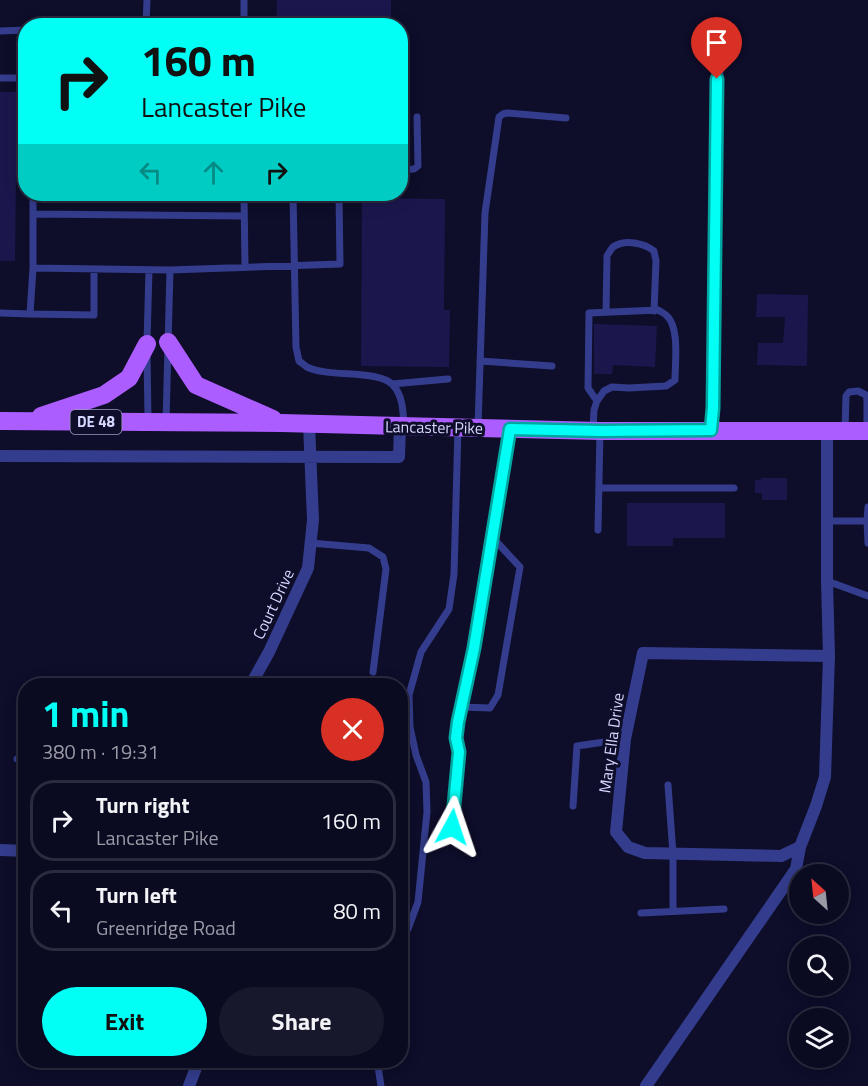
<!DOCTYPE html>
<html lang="en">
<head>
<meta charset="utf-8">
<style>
	:root { --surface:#0a0a20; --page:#18182d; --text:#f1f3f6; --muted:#999aa5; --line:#2a2b3e; --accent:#02fff6 }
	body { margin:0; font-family:"Titillium Web",sans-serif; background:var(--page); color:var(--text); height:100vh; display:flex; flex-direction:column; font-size:22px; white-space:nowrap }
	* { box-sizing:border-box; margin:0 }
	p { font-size:20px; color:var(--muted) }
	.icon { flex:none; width:33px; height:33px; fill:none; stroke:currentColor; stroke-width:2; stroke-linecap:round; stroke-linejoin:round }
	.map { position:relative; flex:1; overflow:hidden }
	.drawer { position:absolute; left:18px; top:678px; width:390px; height:390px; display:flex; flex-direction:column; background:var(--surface); border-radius:24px; box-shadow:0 3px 15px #0003,0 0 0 2px var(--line) }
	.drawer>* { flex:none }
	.hud { position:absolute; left:18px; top:18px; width:390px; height:183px; border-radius:24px; box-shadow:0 3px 15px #0003,0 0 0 2px var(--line); background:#02fff6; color:#111; overflow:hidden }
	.needle { width:39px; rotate:333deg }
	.buttons { position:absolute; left:789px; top:864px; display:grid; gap:12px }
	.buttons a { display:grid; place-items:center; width:60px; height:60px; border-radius:50%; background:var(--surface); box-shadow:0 3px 15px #0003,0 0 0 2px var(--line); font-size:30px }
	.pin { position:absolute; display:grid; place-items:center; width:51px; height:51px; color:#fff; margin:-62px -26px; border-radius:50% 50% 50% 0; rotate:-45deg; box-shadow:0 0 6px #0007 }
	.pin .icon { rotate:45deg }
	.me { position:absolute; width:66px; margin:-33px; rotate:5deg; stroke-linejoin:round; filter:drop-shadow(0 0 4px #0008) }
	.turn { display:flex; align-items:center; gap:21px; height:126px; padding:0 24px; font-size:27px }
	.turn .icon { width:78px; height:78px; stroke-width:2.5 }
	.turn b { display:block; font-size:42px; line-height:51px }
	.lanes { display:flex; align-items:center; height:57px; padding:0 24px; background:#0003; justify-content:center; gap:30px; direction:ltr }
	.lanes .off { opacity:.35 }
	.round { display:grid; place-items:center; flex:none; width:63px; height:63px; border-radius:32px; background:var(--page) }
	.head { display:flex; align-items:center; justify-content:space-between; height:102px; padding:0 24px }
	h1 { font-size:36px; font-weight:700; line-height:45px; color:var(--accent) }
	.cta { display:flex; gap:12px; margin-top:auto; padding:12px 24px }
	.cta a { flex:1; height:69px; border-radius:36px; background:var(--accent); color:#111; font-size:24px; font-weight:700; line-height:69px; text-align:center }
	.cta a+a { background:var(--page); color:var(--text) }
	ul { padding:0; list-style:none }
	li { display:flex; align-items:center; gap:18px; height:81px; margin:0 12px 9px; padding:0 12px; border:3px solid var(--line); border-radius:24px }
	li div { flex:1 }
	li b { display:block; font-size:22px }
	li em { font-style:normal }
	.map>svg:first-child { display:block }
	.building { fill:#1b174d }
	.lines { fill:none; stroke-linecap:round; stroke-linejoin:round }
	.lane { stroke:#343d8d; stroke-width:7 }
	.street { stroke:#343d8d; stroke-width:12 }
	.primary { stroke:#ac5dff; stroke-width:18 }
	.route-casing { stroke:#01a6a0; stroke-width:15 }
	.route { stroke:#02fff6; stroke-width:10 }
	.labels { text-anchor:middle; stroke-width:6; stroke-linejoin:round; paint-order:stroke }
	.shield { fill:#0e0d2a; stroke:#9a9abf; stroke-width:1.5 }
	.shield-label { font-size:15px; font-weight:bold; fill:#d6d7ff }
	.street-label { font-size:16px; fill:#d6d7ff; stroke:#0e0d2a }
</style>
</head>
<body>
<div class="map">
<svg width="868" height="1086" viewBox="0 0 868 1086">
	<rect width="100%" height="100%" fill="#0e0d2a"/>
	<path class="building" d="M 277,0 L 391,0 L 391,26 L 276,26 Z
		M 0,92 L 17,92 L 15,261 L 0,261 Z
		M 362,198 L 445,199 L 444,310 L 450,310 L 449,367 L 361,366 Z
		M 757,294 L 808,295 L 807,366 L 757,365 L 758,343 L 783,343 L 785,317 L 756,317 Z
		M 594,324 L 657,326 L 655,367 L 613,365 L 612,374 L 594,374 Z
		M 761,478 L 787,478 L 787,500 L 762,500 L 762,493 L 755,493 L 755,480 L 761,480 Z
		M 627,503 L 725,503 L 725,538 L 673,538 L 673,546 L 627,546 Z"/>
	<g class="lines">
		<path class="lane" d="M 244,0 L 244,26
			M 146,26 L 147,0
			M 0,31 L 26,30
			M 0,78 L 26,78
			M 400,170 L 414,169 L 418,166 L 417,117
			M 244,194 L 245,267
			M 293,194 L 296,347 L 299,361 C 302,363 304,365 307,367 C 329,378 378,369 393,385 C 403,396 403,412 404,425
			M 33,214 L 244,216
			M 33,268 L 33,194
			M 606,312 L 607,256 C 609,253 611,249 613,247 C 625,239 644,243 654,251 L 656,261 L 654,311
			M 0,313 L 30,314 L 33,268 L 170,270 L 340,264 L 339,194
			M 30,314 L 94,315 L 94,269
			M 147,342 L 149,270
			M 147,353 L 148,420
			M 480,361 L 552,366
			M 392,384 L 448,379
			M 166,422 L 170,270
			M 478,426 L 485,213 L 499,117 L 503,114 L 507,113 L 566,118
			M 593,429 L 594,410 L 597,401 L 604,391 L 612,387 L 629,388 L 666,386 L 675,380 C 675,363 680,326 666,315 C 664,313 661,312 658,310 L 589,313 L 588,388 L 597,401
			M 845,430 L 846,396 L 849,392 L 858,391 L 866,395 L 867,400 L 867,431
			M 599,488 L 734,488
			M 827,521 L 867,521 L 868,507
			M 867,521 L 868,543
			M 598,530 L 600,431
			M 310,543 L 369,548 L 383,557 L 386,569 L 373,672
			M 827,581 L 868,596
			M 461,707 L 490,708 L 498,695 L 520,567 L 493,538
			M 17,759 L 26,760
			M 668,785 L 673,854 L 673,911
			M 573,806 L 577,746 L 625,739
			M 452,827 L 459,752 L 457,738 L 457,722 L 474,648 L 510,429
			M 641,913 L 724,909
			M 400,939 L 408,929 L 418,902 L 427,812 L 426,782 L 416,755 L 410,727 L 409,695 L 421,652 L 449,609 L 454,574 L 458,428
			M 377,1060 L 381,1086"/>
		<path class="street" d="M 711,430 L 713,408 L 718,32
			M 827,431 L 827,581 L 829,656
			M 0,456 L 399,457 L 400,426
			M 643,653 L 829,656 L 825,777 L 816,806 L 800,847 L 781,856 L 645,853 L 628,847 L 616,832 L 625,739 Z
			M 250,686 L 269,652 L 308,568 L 313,520 L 309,424
			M 0,850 L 26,851
			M 189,1086 L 199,1060
			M 646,1086 L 796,869 L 800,847"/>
		<path class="primary" d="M 168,342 L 196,385 L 273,419
			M 41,416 L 104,395 L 129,378 L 147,344
			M 0,421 L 281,423 L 600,431 L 868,431"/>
	</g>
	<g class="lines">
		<defs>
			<path id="route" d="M 452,827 L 459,752 L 456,738 L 458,722 L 474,648 L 510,429 L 600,431 L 711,430 L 713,408 L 717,79"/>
		</defs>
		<use href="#route" class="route-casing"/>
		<use href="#route" class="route"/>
	</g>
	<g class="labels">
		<rect class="shield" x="70.5" y="410" width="51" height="24" rx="4.5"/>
		<g class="shield-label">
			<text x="96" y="427">DE 48</text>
		</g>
		<g class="street-label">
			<text transform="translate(434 427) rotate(1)" y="6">Lancaster Pike</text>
			<text transform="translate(273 604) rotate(-65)" y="6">Court Drive</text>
			<text transform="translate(611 743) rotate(-82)" y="6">Mary Ella Drive</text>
		</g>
	</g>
</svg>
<div class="buttons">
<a><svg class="needle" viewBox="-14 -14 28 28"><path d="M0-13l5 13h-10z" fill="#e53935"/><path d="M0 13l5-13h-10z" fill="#999aa5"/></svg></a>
<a><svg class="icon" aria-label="search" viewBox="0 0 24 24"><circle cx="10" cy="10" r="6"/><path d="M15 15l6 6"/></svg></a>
<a><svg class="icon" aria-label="layers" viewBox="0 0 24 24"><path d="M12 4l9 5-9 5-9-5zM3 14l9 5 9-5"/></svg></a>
</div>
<div class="pin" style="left:717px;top:79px;background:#d93025"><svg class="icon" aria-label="arrive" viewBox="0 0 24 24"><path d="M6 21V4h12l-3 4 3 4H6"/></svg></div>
<svg class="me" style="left:452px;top:827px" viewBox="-20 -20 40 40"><path d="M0-17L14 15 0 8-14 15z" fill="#02fff6" stroke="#fff" stroke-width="4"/></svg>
<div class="hud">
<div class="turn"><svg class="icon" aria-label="right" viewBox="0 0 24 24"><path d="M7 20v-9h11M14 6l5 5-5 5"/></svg><div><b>160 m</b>Lancaster Pike</div></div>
<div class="lanes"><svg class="icon off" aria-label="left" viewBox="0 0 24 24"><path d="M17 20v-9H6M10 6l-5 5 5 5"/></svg><svg class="icon off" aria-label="ahead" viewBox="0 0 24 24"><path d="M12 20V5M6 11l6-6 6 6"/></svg><svg class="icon" aria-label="right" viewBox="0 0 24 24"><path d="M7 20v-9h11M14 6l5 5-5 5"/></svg></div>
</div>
<section class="drawer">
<div class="head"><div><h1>1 min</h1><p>380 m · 19:31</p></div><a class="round" style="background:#d93025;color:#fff"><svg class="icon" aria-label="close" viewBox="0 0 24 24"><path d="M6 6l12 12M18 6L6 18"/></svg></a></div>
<ul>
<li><svg class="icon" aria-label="right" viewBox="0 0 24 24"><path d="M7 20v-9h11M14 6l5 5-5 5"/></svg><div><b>Turn right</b><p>Lancaster Pike</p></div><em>160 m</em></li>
<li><svg class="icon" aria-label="left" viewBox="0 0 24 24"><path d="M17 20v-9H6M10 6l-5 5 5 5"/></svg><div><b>Turn left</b><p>Greenridge Road</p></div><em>80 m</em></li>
</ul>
<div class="cta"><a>Exit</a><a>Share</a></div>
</section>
</div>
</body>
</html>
